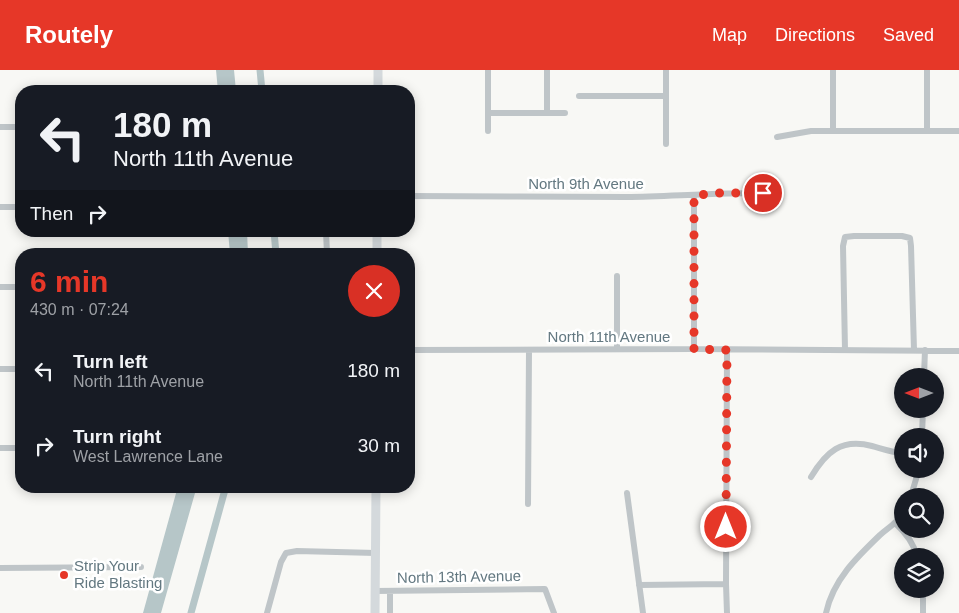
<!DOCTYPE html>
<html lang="en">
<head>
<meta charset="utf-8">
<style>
	:root { --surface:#171b24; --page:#20242c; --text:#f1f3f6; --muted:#9ea1a6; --accent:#e63728 }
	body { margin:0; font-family:Arial,sans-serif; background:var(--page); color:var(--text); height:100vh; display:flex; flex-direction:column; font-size:19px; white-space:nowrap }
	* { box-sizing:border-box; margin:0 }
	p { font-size:16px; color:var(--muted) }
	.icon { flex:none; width:28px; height:28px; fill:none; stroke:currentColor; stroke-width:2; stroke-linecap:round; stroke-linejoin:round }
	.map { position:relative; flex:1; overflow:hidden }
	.sheet { position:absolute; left:15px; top:178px; width:400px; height:245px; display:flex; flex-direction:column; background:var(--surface); border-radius:20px; box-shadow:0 2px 12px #0003 }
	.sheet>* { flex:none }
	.hud { position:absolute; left:15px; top:15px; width:400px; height:152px; border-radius:20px; box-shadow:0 2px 12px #0003; background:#171b24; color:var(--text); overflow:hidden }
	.needle { width:32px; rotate:270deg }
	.controls { position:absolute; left:894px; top:298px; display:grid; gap:10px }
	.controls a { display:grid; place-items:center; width:50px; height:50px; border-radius:50%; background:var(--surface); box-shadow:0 2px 12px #0003; font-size:25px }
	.pin { position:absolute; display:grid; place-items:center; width:42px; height:42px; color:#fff; margin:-21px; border:2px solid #fff; border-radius:50%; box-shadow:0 1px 5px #0007 }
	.me { position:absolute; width:55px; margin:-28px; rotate:0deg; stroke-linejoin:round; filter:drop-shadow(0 0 4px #0008) }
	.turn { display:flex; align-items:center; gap:18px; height:105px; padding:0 15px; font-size:22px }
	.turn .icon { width:65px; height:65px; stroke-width:2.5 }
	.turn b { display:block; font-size:35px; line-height:42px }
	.then { display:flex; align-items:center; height:48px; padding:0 15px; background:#0003; gap:10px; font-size:19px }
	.round { display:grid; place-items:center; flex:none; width:52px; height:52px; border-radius:26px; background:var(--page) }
	.head { display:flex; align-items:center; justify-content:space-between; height:85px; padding:0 15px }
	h1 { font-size:30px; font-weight:600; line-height:38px; color:var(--accent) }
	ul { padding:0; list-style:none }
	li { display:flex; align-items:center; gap:15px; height:75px; padding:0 15px }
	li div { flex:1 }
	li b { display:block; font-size:19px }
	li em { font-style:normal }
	header { display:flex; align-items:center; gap:30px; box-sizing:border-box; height:70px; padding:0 25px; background:var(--accent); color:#fff }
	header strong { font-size:24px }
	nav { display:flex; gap:28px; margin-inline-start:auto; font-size:18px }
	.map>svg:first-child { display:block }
	.water { fill:#b6c6c8 }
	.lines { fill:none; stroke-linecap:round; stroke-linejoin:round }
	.canal { stroke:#b6c6c8; stroke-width:7 }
	.minor { stroke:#bfc5c8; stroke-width:6 }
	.secondary { stroke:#d4d9dc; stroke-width:9 }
	.route { stroke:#e63728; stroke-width:9; stroke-dasharray:0 16.2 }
	.poi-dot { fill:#e63728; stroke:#fff; stroke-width:2 }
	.labels { text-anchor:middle; stroke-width:5; stroke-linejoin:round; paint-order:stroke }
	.street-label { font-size:15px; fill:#637881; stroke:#fff }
	.poi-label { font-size:15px; fill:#637881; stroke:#fff; text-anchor:start }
</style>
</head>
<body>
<header>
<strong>Routely</strong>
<nav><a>Map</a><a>Directions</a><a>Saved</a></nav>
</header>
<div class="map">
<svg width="959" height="543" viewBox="0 0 959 543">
	<rect width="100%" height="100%" fill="#f8f8f5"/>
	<path class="water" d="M 216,0 L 234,0 L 236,21 L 218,21 Z
		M 228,161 L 247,161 L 248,184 L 230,184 Z
		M 178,416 L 197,416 L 161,543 L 143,543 Z"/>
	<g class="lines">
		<path class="canal" d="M 260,0 L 262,21
			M 274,161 L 276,184
			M 191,543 L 226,416"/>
		<path class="minor" d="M 927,0 L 927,61
			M 579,26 L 666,26
			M 488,43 L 565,43
			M 547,43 L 547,0
			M 0,57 L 21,57
			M 833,60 L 833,0
			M 488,61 L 488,0
			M 777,67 L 811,61 L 959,61
			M 666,74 L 666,0
			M 409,126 C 481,126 554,127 626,127 C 672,126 717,123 763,123
			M 694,126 L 694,279
			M 0,137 L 21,137
			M 326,161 L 327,184
			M 0,217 L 21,217
			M 617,279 L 617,206
			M 409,280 L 694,279 L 959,281
			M 845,280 L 843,176 L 845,167 L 854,166 L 902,166 L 910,168 L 911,176 L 914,280
			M 0,299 L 21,299
			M 924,306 L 925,280
			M 922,366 L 923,339
			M 0,378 L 21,378
			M 811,407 C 826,382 841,368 872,376 C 883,379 891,382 902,383
			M 627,423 L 643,543
			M 911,426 L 919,399
			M 528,434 L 529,280
			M 896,454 C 906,463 913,472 917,486
			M 0,498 L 141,497
			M 639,515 L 726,514
			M 923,519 L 923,543
			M 375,521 L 545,519 L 554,543
			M 267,543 L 281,492 L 286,483 L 297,481 L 376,483
			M 390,543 L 390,521
			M 727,543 L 726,514 L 727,280
			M 826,543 C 833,510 857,487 880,465 C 889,457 896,454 902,444"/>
		<path class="secondary" d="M 378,0 L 378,21
			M 377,184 L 377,161
			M 375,543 L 376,416"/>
	</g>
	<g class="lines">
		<path class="route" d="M 726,457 L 727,280 L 694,279 L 694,126 L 713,123 L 763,123"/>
	</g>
	<circle class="poi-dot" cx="64" cy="505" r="5"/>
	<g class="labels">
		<g class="street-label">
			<text x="586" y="119">North 9th Avenue</text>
			<text x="609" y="272">North 11th Avenue</text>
			<text transform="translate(459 507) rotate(-1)" y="5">North 13th Avenue</text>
		</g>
		<g class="poi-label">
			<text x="74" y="501">Strip Your<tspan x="74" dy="17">Ride Blasting</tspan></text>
		</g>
	</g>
</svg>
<div class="controls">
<a><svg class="needle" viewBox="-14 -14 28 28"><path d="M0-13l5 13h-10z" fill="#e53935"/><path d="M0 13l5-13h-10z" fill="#9ea1a6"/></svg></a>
<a><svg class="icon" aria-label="sound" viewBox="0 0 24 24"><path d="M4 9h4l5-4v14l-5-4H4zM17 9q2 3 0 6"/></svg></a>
<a><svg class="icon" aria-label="search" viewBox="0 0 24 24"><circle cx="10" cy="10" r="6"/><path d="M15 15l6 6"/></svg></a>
<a><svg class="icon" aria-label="layers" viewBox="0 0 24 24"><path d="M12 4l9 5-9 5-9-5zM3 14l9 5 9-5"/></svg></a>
</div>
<div class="pin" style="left:763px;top:123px;background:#d93025"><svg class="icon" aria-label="arrive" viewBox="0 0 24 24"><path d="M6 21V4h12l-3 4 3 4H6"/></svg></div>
<svg class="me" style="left:726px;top:457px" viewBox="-20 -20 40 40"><circle r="17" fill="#e63728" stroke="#fff" stroke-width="3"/><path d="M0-11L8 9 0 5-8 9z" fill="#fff"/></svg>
<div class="hud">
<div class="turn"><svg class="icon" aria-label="left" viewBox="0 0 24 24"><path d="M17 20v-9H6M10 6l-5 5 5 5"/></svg><div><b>180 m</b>North 11th Avenue</div></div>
<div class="then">Then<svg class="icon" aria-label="right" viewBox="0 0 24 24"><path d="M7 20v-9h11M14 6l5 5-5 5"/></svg></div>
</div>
<section class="sheet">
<div class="head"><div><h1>6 min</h1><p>430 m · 07:24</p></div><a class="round" style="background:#d93025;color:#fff"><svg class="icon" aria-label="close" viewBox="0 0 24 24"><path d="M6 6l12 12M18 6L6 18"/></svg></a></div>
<ul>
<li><svg class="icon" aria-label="left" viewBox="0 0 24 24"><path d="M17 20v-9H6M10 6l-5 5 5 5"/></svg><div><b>Turn left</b><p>North 11th Avenue</p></div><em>180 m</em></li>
<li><svg class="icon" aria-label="right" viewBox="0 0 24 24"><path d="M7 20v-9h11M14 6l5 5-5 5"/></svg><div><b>Turn right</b><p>West Lawrence Lane</p></div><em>30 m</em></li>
</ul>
</section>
</div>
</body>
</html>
